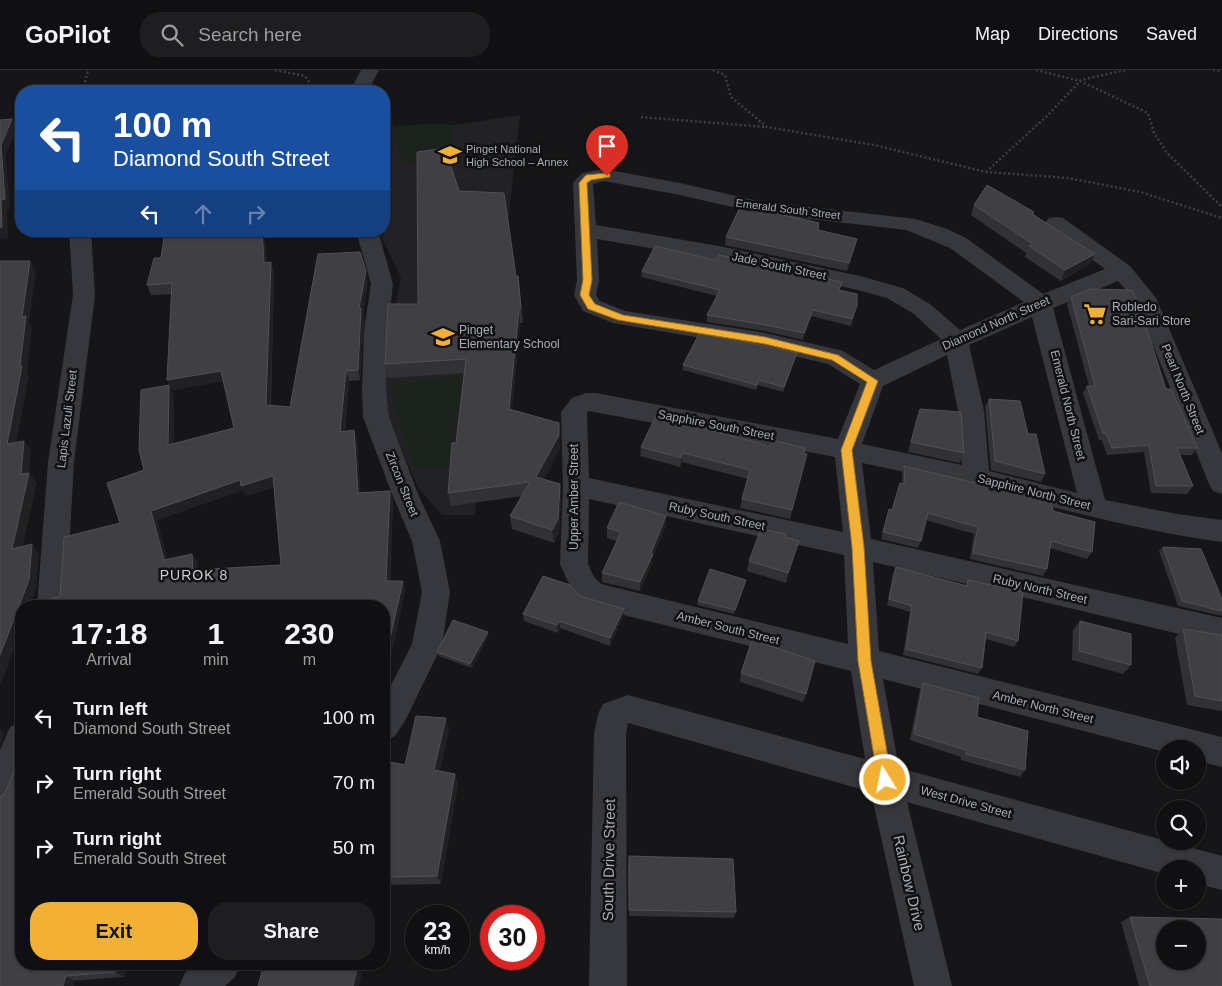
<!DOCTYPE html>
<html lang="en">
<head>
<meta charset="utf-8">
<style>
	:root { --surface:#101012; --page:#1e1e20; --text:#f1f3f6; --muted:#9c9d9f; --line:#303032; --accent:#f2b134 }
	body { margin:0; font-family:Arial,sans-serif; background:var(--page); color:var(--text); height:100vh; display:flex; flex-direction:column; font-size:19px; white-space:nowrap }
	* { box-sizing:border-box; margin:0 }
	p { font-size:16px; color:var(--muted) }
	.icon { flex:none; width:28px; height:28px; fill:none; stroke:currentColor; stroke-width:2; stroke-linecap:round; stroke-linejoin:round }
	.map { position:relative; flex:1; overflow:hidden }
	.details { position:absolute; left:15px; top:530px; width:375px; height:370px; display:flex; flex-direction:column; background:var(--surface); border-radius:20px; box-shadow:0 1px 4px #0004,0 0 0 1px var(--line) }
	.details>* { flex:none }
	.banner { position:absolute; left:15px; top:15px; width:375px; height:152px; border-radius:20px; box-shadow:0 1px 4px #0004,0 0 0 1px var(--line); background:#1a4fa0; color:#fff; overflow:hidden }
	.buttons { position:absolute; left:1156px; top:670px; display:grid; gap:10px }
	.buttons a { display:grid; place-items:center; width:50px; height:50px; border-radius:50%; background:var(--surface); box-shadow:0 1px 4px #0004,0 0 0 1px var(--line); font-size:25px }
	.speed { position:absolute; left:405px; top:835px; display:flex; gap:10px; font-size:25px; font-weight:700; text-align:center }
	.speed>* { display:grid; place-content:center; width:65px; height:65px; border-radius:50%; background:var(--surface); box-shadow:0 1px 4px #0004,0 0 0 1px var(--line); line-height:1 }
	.speed small { font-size:12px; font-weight:400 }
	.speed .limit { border:8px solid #d22; background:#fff; color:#111 }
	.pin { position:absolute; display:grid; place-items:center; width:42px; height:42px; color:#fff; margin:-51px -21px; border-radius:50% 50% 50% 0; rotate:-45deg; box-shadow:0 0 5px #0007 }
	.pin .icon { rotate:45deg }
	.me { position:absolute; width:55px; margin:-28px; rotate:350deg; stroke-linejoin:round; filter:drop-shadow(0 0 4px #0008) }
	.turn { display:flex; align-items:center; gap:18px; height:105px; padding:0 15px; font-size:22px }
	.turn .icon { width:65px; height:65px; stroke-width:2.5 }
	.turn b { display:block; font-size:35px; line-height:42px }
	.lanes { display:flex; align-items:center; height:48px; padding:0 15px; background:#0003; justify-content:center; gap:25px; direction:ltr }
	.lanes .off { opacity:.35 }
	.eta { display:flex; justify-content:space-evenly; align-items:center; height:85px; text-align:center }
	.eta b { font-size:30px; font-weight:700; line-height:35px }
	.primary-button { display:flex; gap:10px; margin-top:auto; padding:10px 15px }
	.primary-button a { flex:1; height:58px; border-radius:20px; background:var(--accent); color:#111; font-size:20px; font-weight:700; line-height:58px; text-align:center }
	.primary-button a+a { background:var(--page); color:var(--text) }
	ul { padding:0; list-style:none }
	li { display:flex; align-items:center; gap:15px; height:65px; padding:0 15px }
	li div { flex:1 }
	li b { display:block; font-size:19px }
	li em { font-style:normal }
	header { display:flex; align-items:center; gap:30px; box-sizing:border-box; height:70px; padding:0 25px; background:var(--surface); border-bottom:1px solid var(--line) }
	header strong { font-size:24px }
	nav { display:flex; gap:28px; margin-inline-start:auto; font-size:18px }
	.search { width:350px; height:45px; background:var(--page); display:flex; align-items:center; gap:12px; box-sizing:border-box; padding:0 18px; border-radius:20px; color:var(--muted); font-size:19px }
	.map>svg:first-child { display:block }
	.built { fill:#222225 }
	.green { fill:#1c231d }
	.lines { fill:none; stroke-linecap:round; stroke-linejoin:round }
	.path { stroke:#3d3f44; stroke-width:2.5; stroke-dasharray:2 2.5; stroke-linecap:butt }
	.street { fill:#37383d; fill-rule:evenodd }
	.wall { fill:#323236; fill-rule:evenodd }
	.shaded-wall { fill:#212124 }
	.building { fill:#3f3f44; stroke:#4f5156; fill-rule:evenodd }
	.route { fill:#f2b134; stroke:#9d7322 }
	.labels { text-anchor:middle; stroke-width:5; stroke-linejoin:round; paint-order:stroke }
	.far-poi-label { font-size:11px; fill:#a8adb8; stroke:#111113; text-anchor:start }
	.far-street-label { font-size:11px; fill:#a8adb8; stroke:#111113 }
	.street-label { font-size:12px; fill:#a8adb8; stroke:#111113 }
	.poi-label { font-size:12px; fill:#a8adb8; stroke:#111113; text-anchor:start }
	.neighbourhood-label { font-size:14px; letter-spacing:1px; fill:#c9ccd4; stroke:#111113 }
	.near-street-label { font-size:15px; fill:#a8adb8; stroke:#111113 }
</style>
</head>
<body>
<header>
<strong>GoPilot</strong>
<div class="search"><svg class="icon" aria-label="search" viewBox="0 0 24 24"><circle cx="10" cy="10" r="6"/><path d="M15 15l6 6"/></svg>Search here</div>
<nav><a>Map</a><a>Directions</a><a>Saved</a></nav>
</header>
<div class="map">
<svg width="1222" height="916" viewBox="0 0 1222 916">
	<rect width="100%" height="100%" fill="#161618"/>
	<path class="built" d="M 520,45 L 475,445 L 442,445 L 418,418 L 379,325 L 401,208 L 379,161 L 384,161 L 384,56 L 455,55 Z"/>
	<path class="green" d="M 437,54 L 455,55 L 448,85 L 405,94 L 389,56 Z
		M 463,305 L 450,397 L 414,397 L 388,315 Z"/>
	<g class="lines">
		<path class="path" d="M 275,0 L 305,6 L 315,21
			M 713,0 L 725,5 L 731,27 L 767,57 L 874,75 L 986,102 L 1068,108 L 1140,122 L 1222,148
			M 1036,0 L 1080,11 L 1148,43 L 1154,63 L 1167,83 L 1222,137
			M 1213,0 L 1222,1
			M 83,21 L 88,0
			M 641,47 L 766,57
			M 986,102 L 1047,46 L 1081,10 L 1126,0"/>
		<path class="street" d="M 361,0 L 379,0 L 368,21 L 350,21 Z
			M 604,99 L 680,113 L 758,131 L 916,149 L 947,159 L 966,168 L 1043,224 L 1105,199 L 1049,158 L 1045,153 L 1049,148 L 1056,147 L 1063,148 L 1130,196 L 1156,228 L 1222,383 L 1222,424 L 1213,421 L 1209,414 L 1135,230 L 1118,211 L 1053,238 L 1105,430 L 1177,444 L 1222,450 L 1222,472 C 1139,461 1058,438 977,418 C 939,409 900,401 862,393 L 871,469 L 1222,548 L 1222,574 L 873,492 L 879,581 L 1222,667 L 1222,697 L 1198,691 L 1198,679 L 1165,679 L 1165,682 L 883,609 L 899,698 L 1222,786 L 1222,820 L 1198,814 L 1198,799 L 1165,799 L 1165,804 L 907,732 L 952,916 L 914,916 L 871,722 L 628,653 L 626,664 L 627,916 L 589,916 L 594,664 L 598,644 L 603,634 L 628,625 L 865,689 L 851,601 L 603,540 L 581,532 L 573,523 L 560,494 L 563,416 L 561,342 L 572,328 L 586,323 L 596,323 L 838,369 L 860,314 L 828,294 L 765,279 L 613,253 L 583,241 L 574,225 L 577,210 L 573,113 L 582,103 ZM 604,111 L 680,125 L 758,143 L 906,160 L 950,178 L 1024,232 L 960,260 L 930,234 L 903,218 L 860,206 L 719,176 L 596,155 L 593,114 ZM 597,169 L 719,190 L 858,220 L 887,228 L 914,244 L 941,269 L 874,300 L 843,281 L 835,279 L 765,263 L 625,241 L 600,231 L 596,225 L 599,210 ZM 1032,247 L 1077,423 L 989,401 L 984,341 L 969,275 ZM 947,285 L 958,341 L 962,395 L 862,374 L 883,316 ZM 589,341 L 835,387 L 843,462 L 589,408 L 587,343 ZM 589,429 L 844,485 L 848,574 L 601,514 L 594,507 L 588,494 Z
			M 69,161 L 91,161 L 95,225 L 74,392 L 66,536 L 37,536 L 48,392 L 73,225 Z
			M 356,161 L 378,161 L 393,214 L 388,260 L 386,320 L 389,347 L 418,424 L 440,471 L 450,522 L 442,575 L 406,649 L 395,666 L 384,671 L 384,629 L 412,574 L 422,522 L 412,471 L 392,424 L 363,347 L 362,320 L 364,260 L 371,214 Z
			M 21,652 L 21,709 L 12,732 L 0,737 L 0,680 L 10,657 Z
			M 195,894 L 240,894 L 235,907 L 225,916 L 179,916 L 185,903 Z"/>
	</g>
	<path class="wall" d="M 459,121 L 516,206 L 518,206 L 523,253 L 520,253 L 512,340 L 560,378 L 544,409 L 560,414 L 561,428 L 559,462 L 554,473 L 512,459 L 510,446 L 522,426 L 451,436 L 448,423 L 456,373 L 464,303 L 388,308 L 385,294 L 418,234 Z
		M 974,135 L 1034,142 L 1034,145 L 1095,184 L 1090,194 L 1061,211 L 1025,187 L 1026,183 L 971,145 Z
		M 818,160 L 855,177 L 847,201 L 725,175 L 726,167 Z
		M 264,161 L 267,193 L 271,192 L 274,202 L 271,335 L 290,337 L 368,211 L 363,244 L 364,248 L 360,310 L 349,311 L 345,362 L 354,360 L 357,370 L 360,423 L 390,421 L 393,431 L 390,511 L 403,511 L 405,521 L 391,586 L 384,586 L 384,536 L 60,527 L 120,453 L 144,400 L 174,325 L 174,374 L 234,358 L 223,311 L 172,320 L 172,224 L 151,225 L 147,215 L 161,188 ZM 274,417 L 281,495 L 198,500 L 198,493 L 192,484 L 167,489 L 157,450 L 243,420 L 246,426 Z
		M 642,201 L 840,220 L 857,236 L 851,256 L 811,246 L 803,270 L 765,261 L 707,252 L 707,245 L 717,226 L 641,207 Z
		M 1071,227 L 1166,319 L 1198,378 L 1192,385 L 1180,385 L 1193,416 L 1187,424 L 1151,423 L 1144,382 L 1107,385 L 1102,370 L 1099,370 L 1083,323 L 1087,316 L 1089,316 L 1067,234 Z
		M 795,288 L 783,322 L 758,315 L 756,320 L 683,300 L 683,295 Z
		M 989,329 L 1028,364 L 1045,404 L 1041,412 L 991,400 L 985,337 Z
		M 920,339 L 964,383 L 960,393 L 908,382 L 916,350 Z
		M 770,376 L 807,384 L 790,449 L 740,438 L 742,429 L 748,409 L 682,392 L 680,397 L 640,386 L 641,377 Z
		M 904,396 L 1053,441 L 1092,482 L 1087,489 L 1050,478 L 1047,499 L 1043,506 L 970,489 L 974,464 L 926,450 L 921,471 L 918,478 L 881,469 L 889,439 L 892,440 L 900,413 L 902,413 L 902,403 Z
		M 666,456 L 652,488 L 652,493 L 640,521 L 602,512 L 602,503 L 617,471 L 607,468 L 607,458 Z
		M 785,467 L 796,481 L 786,513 L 747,501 L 749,491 Z
		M 1163,477 L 1222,541 L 1222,546 L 1178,536 L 1159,481 Z
		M 896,497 L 965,515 L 968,510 L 1018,571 L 1014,577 L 986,569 L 982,598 L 978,604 L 903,585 L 910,542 L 887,535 L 893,503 Z
		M 746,510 L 745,515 L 734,544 L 697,535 L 698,531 Z
		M 580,526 L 624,539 L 623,547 L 610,576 L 560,558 L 558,563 L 524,551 L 523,544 Z
		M 1080,551 L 1131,595 L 1123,604 L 1072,590 L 1073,560 Z
		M 1183,559 L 1222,565 L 1222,641 L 1187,635 L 1175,568 Z
		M 488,562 L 488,566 L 472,598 L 439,586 L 437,582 Z
		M 741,603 L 806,624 L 803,632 L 740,612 Z
		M 923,613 L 977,647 L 1025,700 L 1020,707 L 961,690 L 961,687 L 910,670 L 920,620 Z
		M 449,659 L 440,701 L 455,704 L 458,714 L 441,814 L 384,815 L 384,691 L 405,695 Z
		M 14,702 L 21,894 L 128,894 L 124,907 L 0,916 L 4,725 Z
		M 628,793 L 736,842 L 734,848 L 629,846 Z
		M 1130,847 L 1222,916 L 1139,916 L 1121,852 Z"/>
	<path class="shaded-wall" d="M 391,44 L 393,54 L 384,114 L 384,90 Z
		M 12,49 L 17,59 L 6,85 L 10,139 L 7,140 L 8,168 L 0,169 L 1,130 L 1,75 Z
		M 262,161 L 264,161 L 268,203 L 264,193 Z
		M 857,169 L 855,177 L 847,201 L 849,193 Z
		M 1095,184 L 1090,194 L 1061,211 L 1065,200 Z
		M 30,191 L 36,201 L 29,252 L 32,257 L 27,303 L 29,306 L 14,384 L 7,374 L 22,247 Z
		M 271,192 L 274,202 L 270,345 L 266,335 Z
		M 366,201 L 368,211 L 363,244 L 364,248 L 360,310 L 358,300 L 359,238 Z
		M 519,239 L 520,253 L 511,353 L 509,339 Z
		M 813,240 L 803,270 L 804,263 Z
		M 221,301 L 226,311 L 172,320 L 167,310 Z
		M 346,301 L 349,311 L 344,372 L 340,362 Z
		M 169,315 L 174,325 L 174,385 L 168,375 Z
		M 559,353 L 560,378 L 538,420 L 536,407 Z
		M 354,360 L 357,370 L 361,433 L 358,423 Z
		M 24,371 L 31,381 L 29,406 L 29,403 L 37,413 L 20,488 L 12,479 Z
		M 683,383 L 682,392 L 680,397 L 681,388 Z
		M 273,406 L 277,416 L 246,426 L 243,420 L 157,450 L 170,499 L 164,490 L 151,441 L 240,410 Z
		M 560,414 L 561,428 L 559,462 L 554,473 L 552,460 Z
		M 390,421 L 393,431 L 389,520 L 386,511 Z
		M 666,446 L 666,456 L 652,488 L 652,493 L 640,521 L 640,512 L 651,483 Z
		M 799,471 L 796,481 L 786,513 L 788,503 Z
		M 32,474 L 39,484 L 36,519 L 30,536 L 21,536 L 21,560 L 0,617 L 0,585 Z
		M 192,484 L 198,493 L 199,510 L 193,500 Z
		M 746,510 L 745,515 L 734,544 L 735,540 Z
		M 403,511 L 405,521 L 391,586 L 388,577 Z
		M 624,539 L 623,547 L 610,576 L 610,568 Z
		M 559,551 L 560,558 L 558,563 L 557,555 Z
		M 488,562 L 488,566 L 472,598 L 470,594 Z
		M 446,648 L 449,659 L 438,710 L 434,700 Z
		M 0,659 L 5,664 L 0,676 Z
		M 455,704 L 458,714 L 441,814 L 437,806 Z
		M 118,894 L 128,894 L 124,907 L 115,902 Z
		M 358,894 L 364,894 L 359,916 L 353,916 Z
		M 66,906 L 75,911 L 74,916 L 63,916 Z"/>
	<path class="building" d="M 391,44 L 384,90 L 384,45 Z
		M 12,49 L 1,75 L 5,129 L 1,130 L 2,157 L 0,158 L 0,50 Z
		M 445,78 L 459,121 L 504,123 L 516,206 L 518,206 L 521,238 L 519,239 L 509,339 L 559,353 L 559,365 L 536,407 L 560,414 L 558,449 L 552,460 L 510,446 L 530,412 L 448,423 L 452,373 L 456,373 L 466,289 L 385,294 L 388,234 L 418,234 L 417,82 Z
		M 987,115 L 1034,142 L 1032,144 L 1095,184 L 1065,200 L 1029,176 L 1033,174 L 974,135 Z
		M 741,135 L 819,153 L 818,160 L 857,169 L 849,193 L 726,167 Z
		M 165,161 L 262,161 L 264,193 L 271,192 L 266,335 L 290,337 L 318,184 L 360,182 L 366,201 L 359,238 L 361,238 L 358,300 L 346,301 L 340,362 L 354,360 L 358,423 L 390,421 L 386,511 L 403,511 L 388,577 L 384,577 L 384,536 L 48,536 L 49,529 L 60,527 L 64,467 L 120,453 L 107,413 L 144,400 L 139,380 L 141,320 L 169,315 L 168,375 L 234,358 L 221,301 L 167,310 L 172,213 L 147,215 L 154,188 L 161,188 ZM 273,406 L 281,495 L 193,500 L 192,484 L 164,490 L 151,441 L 240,410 L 241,416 Z
		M 655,176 L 715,190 L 719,185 L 842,212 L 839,220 L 857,224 L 857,236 L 852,249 L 813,240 L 804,263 L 766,255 L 707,245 L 720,220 L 642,201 Z
		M 0,191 L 30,191 L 22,247 L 26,246 L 20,296 L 22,296 L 7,374 L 24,371 L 21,404 L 29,403 L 12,479 L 32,474 L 29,510 L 0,585 Z
		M 1090,219 L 1132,220 L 1139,234 L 1166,319 L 1171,319 L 1198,378 L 1177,378 L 1193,416 L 1156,416 L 1149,375 L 1112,378 L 1106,363 L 1103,363 L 1087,316 L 1095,316 L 1071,227 Z
		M 699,264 L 766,276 L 797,283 L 784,317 L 759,310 L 757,315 L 683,295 Z
		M 989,329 L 1020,331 L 1028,364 L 1036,364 L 1045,404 L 995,391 Z
		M 920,339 L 961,342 L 964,383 L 911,372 Z
		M 656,346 L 770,376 L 772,370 L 805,378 L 804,383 L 807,384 L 792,440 L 742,429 L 750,400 L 683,383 L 681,388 L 641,377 Z
		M 904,396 L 1051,431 L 1053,441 L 1095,452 L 1092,482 L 1051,471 L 1047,499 L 973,483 L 978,457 L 928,443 L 921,471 L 883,462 L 889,439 L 892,440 L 900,413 L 905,414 Z
		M 619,432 L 666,446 L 651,483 L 653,484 L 640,512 L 602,503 L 621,462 L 607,458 Z
		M 761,459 L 786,464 L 785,467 L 799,471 L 788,503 L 749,491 Z
		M 1163,477 L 1201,479 L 1222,529 L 1222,541 L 1182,531 Z
		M 896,497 L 967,516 L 968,510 L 1023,522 L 1018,571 L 986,562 L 982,598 L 906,579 L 912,536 L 889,529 Z
		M 710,499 L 746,510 L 735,540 L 698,531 Z
		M 543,506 L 570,515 L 580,526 L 624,539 L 610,568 L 559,551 L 557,555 L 523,544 Z
		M 453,550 L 488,562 L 470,594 L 437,582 Z
		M 1080,551 L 1131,564 L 1131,595 L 1079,581 Z
		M 1183,559 L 1222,565 L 1222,631 L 1195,626 Z
		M 752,570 L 815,591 L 806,624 L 741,603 Z
		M 923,613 L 979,628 L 977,647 L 1028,661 L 1025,700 L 966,684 L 966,680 L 914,664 Z
		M 416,646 L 446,648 L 434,700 L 455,704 L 437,806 L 384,807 L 384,691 L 405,695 Z
		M 14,656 L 21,656 L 21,894 L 118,894 L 115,902 L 66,906 L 63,916 L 0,916 L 0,727 L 4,725 L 14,702 Z
		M 629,786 L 733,789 L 736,842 L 629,840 Z
		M 1130,847 L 1222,849 L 1222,916 L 1150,916 ZM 1165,859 L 1198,859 L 1198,891 L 1165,891 Z
		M 264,894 L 358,894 L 353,916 L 258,916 Z"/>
	<path class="route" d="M 607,103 L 610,104 L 610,107 L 591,110 L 587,113 L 592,210 L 589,225 L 595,234 L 623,245 L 765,267 L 838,285 L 878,311 L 852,380 L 864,477 L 871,591 L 892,710 L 890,715 L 885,717 L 880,715 L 878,710 L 858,591 L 852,477 L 841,380 L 867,312 L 832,290 L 765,274 L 618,250 L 588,239 L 580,225 L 583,210 L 579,113 L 586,105 Z"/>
	<defs>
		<symbol id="school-bare" viewBox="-9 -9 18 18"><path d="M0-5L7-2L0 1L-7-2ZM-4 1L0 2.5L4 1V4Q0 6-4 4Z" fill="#f2b134" stroke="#111113" stroke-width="2.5" paint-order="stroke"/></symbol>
		<symbol id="supermarket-bare" viewBox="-9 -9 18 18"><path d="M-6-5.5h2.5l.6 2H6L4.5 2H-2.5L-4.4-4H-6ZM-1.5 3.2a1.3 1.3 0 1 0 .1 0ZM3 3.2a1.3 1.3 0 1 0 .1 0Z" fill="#f2b134" stroke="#111113" stroke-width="2.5" paint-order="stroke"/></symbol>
	</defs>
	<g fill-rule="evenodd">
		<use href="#school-bare" x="434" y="69" width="32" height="32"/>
		<use href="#supermarket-bare" x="1079" y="228" width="32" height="32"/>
		<use href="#school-bare" x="427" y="251" width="32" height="32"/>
	</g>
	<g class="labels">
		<g class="far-poi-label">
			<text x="466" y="83">Pinget National<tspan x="466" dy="13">High School – Annex</tspan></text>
		</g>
		<g class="far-street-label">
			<text transform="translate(788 139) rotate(7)" y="4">Emerald South Street</text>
		</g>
		<g class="street-label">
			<text transform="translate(779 196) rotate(12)" y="4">Jade South Street</text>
			<text transform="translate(996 253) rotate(-24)" y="4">Diamond North Street</text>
			<text transform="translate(1183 319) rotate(68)" y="4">Pearl North Street</text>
			<text transform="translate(1068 335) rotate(76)" y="4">Emerald North Street</text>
			<text transform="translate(67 349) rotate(-83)" y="4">Lapis Lazuli Street</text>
			<text transform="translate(716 355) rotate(11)" y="4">Sapphire South Street</text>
			<text transform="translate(402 414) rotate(68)" y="4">Zircon Street</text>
			<text transform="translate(1034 422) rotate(14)" y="4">Sapphire North Street</text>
			<text transform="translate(574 427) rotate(-90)" y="4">Upper Amber Street</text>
			<text transform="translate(717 446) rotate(12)" y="4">Ruby South Street</text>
			<text transform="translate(1040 519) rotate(13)" y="4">Ruby North Street</text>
			<text transform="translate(728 558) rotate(14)" y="4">Amber South Street</text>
			<text transform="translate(1043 637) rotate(14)" y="4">Amber North Street</text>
			<text transform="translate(966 732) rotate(15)" y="4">West Drive Street</text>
		</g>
		<g class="poi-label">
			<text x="1112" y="241">Robledo<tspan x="1112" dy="14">Sari-Sari Store</tspan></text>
			<text x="459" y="264">Pinget<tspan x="459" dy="14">Elementary School</tspan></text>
		</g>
		<g class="neighbourhood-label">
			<text x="194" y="510">PUROK 8</text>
		</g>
		<g class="near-street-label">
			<text transform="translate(609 790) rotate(-89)" y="5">South Drive Street</text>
			<text transform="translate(909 813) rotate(77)" y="5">Rainbow Drive</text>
		</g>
	</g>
</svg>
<div class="buttons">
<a><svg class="icon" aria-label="sound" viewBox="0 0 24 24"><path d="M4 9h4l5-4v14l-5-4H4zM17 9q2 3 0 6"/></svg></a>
<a><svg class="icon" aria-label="search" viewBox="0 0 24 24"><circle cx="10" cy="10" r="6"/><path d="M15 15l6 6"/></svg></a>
<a>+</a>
<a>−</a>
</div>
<div class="speed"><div>23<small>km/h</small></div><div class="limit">30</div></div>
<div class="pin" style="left:607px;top:106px;background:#d93025"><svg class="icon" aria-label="arrive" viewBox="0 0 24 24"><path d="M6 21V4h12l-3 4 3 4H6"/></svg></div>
<svg class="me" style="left:885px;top:710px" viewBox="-20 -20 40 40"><circle r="17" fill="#f2b134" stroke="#fff" stroke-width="3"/><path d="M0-11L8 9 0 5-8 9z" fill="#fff"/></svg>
<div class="banner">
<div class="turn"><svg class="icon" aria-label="left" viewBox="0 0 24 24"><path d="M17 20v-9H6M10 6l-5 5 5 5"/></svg><div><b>100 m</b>Diamond South Street</div></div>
<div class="lanes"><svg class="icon" aria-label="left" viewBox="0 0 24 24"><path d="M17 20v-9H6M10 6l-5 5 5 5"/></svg><svg class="icon off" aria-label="ahead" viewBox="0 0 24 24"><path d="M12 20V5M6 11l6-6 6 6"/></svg><svg class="icon off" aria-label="right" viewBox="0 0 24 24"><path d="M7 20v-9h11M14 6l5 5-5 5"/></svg></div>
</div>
<section class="details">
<div class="eta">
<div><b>17:18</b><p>Arrival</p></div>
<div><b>1</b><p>min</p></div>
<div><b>230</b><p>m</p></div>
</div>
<ul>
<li><svg class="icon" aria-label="left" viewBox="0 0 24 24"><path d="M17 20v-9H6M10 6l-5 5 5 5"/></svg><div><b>Turn left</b><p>Diamond South Street</p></div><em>100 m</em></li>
<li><svg class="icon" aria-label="right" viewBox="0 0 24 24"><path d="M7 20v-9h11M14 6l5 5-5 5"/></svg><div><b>Turn right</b><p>Emerald South Street</p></div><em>70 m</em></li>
<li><svg class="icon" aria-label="right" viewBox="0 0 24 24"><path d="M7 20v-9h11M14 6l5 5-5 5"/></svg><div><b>Turn right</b><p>Emerald South Street</p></div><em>50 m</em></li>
</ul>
<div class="primary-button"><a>Exit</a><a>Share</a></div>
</section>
</div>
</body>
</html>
